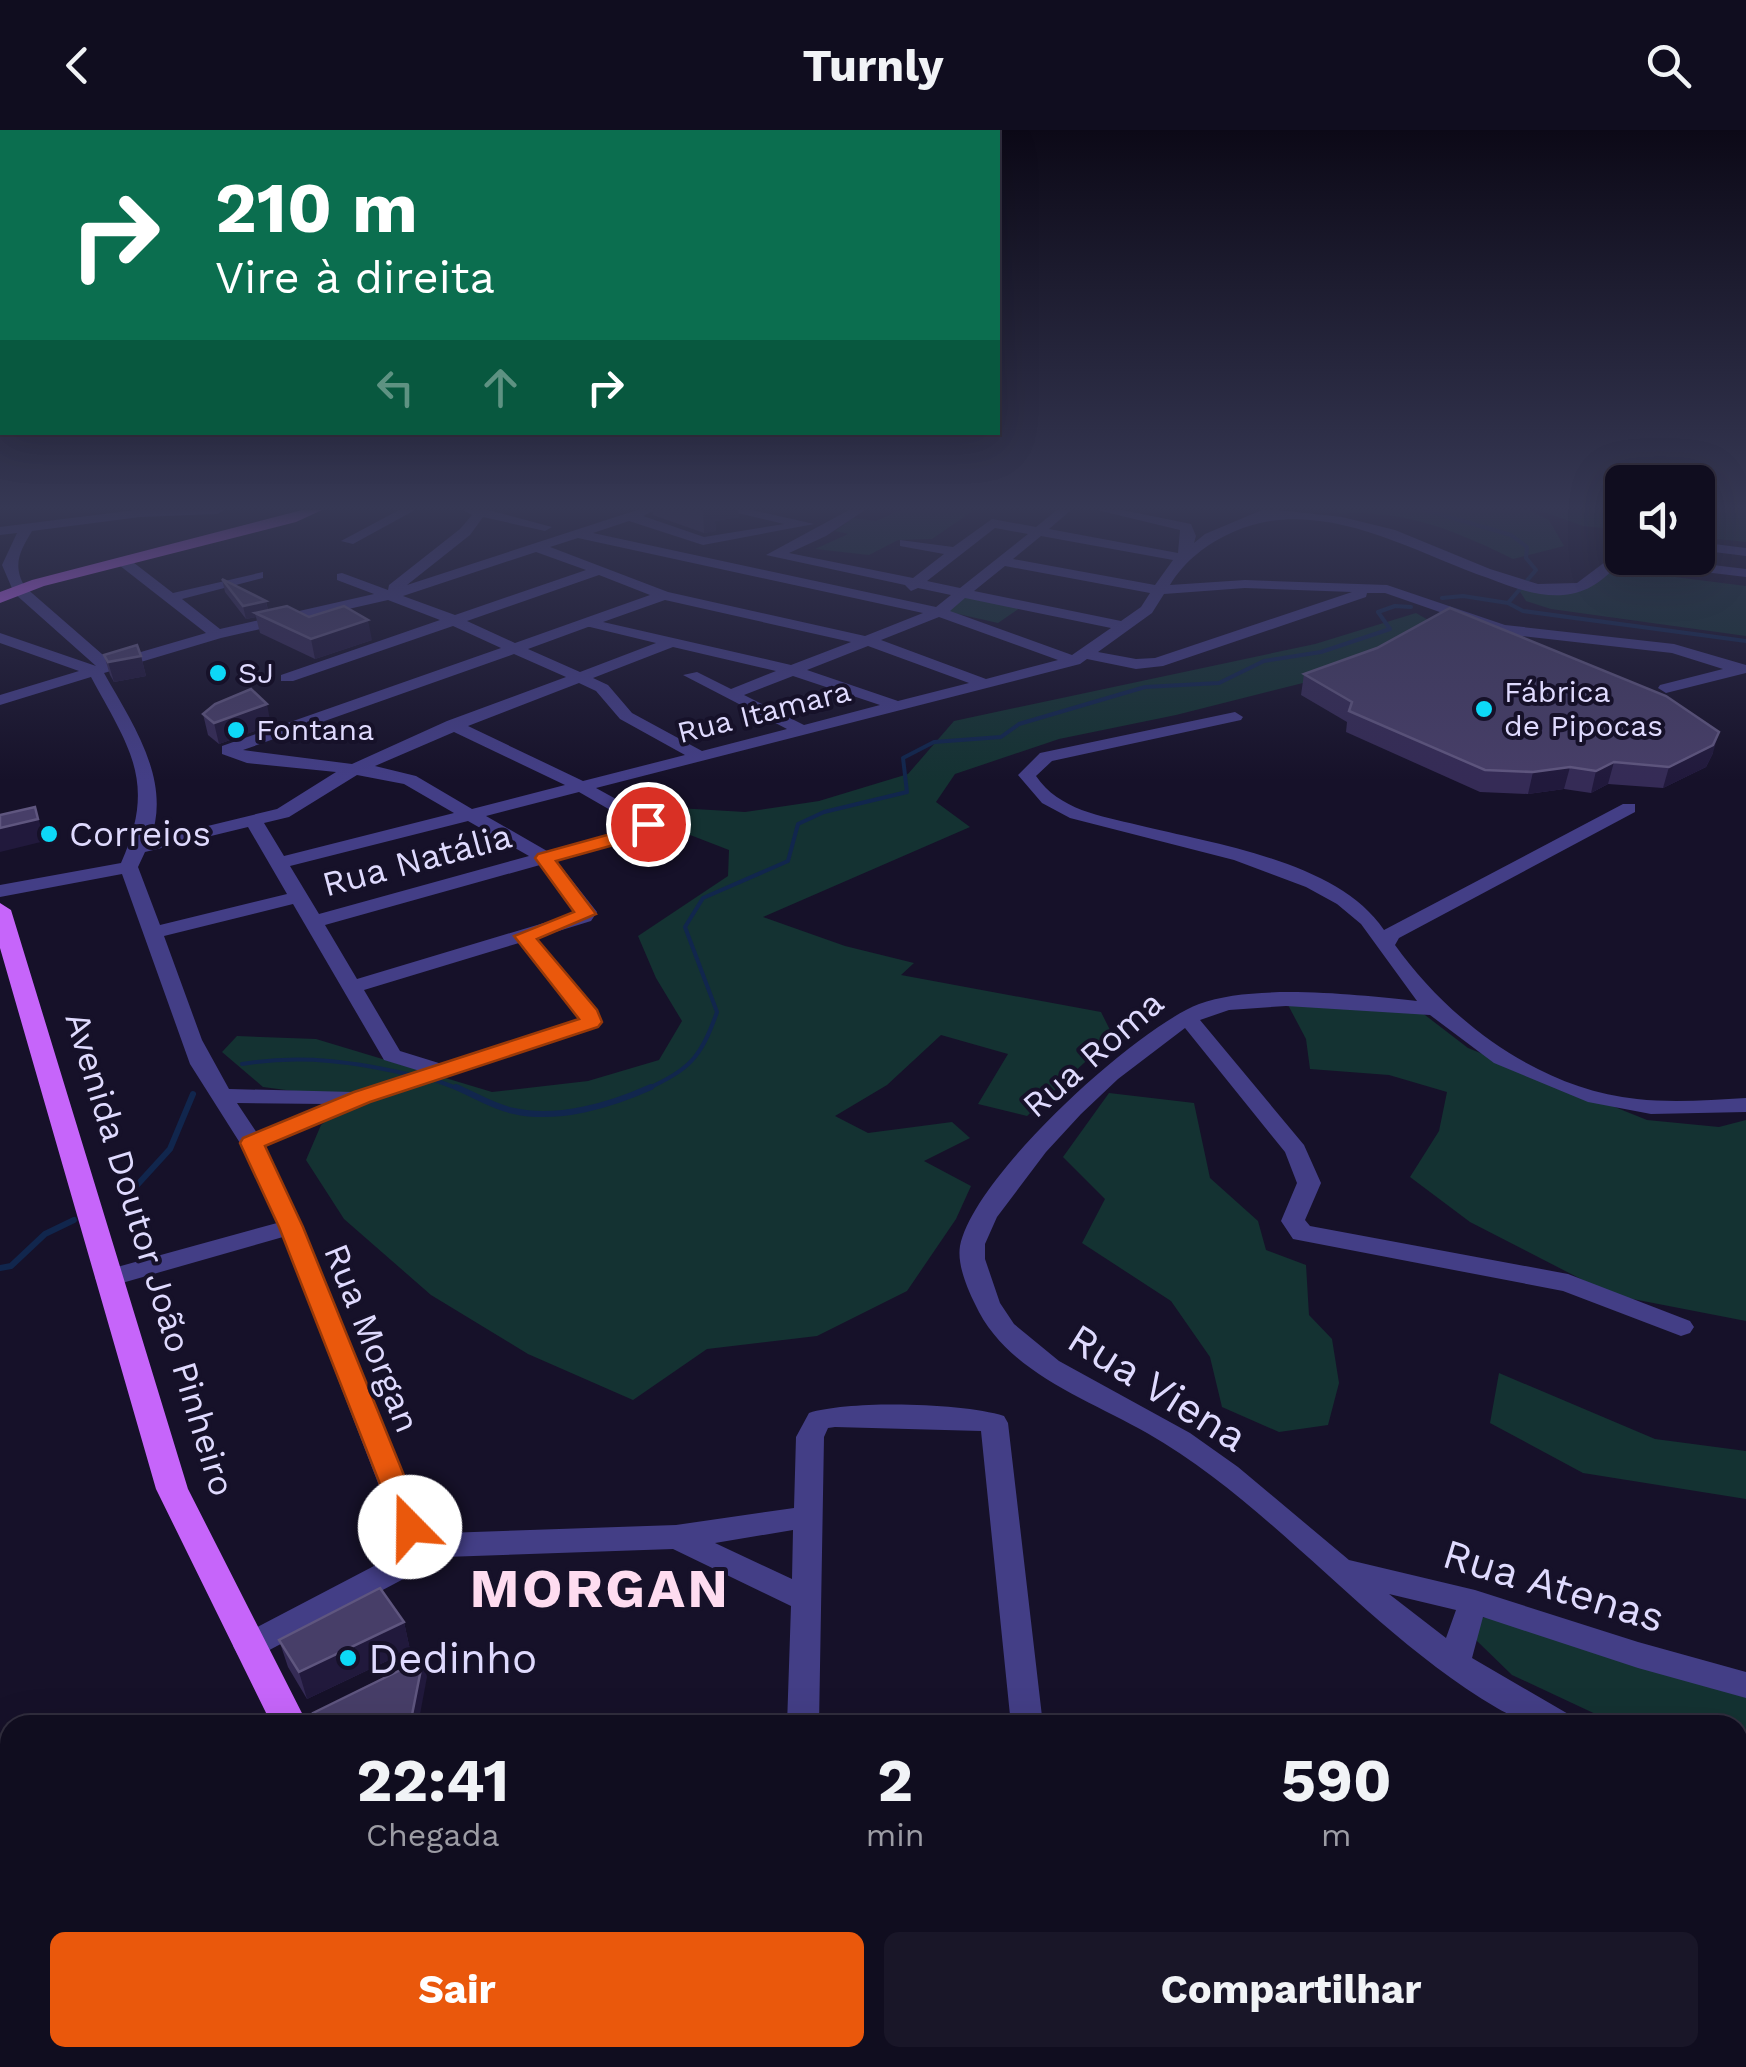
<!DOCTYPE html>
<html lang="pt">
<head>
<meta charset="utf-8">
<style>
	:root { --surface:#100d1f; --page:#191628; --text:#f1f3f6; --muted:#9c9ca4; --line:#302d3d; --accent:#ea580c }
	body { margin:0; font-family:"Work Sans",sans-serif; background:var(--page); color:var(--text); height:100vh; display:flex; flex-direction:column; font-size:38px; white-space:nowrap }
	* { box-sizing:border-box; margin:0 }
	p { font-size:32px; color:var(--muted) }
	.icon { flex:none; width:55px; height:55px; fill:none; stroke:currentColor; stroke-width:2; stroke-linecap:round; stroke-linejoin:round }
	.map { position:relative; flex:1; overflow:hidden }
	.panel { position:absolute; left:0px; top:1585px; width:1748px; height:352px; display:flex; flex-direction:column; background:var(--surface); border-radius:30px 30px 0 0; box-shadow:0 10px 40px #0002,0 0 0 2px var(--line) }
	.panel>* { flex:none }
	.top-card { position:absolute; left:0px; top:0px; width:1000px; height:305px; box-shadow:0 10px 40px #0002,0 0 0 2px var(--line); background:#0b6e4f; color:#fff; overflow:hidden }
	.buttons { position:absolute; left:1605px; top:335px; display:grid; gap:20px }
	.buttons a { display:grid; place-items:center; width:110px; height:110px; border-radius:15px; background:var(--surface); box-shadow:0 10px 40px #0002,0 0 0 2px var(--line); font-size:50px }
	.pin { position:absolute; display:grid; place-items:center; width:85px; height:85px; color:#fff; margin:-42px; border:5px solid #fff; border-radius:50%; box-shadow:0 2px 10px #0007 }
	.me { position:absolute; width:110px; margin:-55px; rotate:338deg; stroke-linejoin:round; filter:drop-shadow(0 0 8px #0008) }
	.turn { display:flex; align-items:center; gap:35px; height:210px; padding:0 50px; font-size:45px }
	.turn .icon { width:130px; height:130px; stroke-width:2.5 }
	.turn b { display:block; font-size:70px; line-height:85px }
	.lanes { display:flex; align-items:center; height:95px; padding:0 50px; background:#0003; justify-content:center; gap:50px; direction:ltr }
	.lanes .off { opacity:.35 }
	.eta { display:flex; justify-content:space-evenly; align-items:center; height:170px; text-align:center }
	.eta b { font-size:60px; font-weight:700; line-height:70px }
	.cta { display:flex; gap:20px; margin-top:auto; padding:20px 50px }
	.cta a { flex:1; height:115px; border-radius:15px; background:var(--accent); color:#fff; font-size:40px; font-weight:700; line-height:115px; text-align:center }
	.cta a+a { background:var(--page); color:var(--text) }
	header { display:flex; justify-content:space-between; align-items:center; height:130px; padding:0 50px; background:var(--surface); font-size:45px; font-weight:700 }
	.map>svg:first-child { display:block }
	.green { fill:#143232 }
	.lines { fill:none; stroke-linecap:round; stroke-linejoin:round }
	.stream-far1 { stroke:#11264d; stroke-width:4 }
	.stream { stroke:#11264d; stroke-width:6 }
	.minor { fill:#433e86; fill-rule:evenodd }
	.major { fill:#c665fa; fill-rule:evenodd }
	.wall { fill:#352b56 }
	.shaded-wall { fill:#21193c }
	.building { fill:#473e68; stroke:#5f567f; stroke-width:2.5 }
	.route { fill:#ea580c; stroke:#983908; stroke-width:2.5 }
	.poi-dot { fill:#0dd8f7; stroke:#161129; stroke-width:4 }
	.labels { text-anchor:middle; stroke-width:8; stroke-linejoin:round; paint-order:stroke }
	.far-poi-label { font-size:30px; fill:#dfdafe; stroke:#161129; text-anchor:start }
	.far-street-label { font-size:30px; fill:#dfdafe; stroke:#161129 }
	.poi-label { font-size:35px; fill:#dfdafe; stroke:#161129; text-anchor:start }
	.street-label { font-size:35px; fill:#dfdafe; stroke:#161129 }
	.near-street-label { font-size:42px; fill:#dfdafe; stroke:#161129 }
	.near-poi-label { font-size:42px; fill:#dfdafe; stroke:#161129; text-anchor:start }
	.near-district-label { font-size:55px; font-weight:bold; letter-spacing:2.5px; fill:#fedcf0; stroke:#161129 }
</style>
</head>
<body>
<header><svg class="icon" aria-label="back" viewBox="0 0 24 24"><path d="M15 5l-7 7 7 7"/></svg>Turnly<svg class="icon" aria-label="search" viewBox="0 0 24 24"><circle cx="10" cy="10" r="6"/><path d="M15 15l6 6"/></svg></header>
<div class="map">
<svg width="1746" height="1937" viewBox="0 0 1746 1937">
	<rect width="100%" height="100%" fill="#161129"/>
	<path class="green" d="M 901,380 L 974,380 L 932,409 L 898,410 L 869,425 L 815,419 L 848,404 L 835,401 L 853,388 L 876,391 Z
		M 1336,380 L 1529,380 L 1549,390 L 1564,416 L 1513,429 C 1456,401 1404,379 1339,384 Z
		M 1538,380 L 1622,380 L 1622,400 L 1583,396 Z
		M 1698,380 L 1746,380 L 1746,412 L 1698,407 Z
		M 1612,439 L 1746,456 L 1746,506 L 1551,479 L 1526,471 L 1519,460 L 1532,456 L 1577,461 Z
		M 966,467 L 1020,478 L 998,493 L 945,481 Z
		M 1416,483 L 1435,494 L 1339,544 L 1176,585 L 1059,609 L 955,644 L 936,672 L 970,697 L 763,787 L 845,816 L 914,833 L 901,845 L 1101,882 L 1113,906 L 1027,986 L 978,974 L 1008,924 L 941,905 L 887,955 L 835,986 L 868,1003 L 952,992 L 970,1008 L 924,1031 L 971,1056 L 956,1089 L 907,1161 L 817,1206 L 707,1219 L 633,1270 L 528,1224 L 431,1165 L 344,1089 L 306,1030 L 321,995 L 354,969 L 263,957 L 222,922 L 237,906 L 316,909 L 492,962 L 588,951 L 659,930 L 682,891 L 656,848 L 638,806 L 728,746 L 729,720 L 610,674 L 745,682 L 819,671 L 908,644 L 954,591 L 1315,514 Z
		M 1287,873 L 1412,875 L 1468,918 L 1647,990 L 1719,997 L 1746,990 L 1746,1191 L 1612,1165 L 1470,1092 L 1410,1047 L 1439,1001 L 1447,962 L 1389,945 L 1310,939 L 1306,909 Z
		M 1109,963 L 1194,973 L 1210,1048 L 1258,1091 L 1266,1120 L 1306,1135 L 1309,1185 L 1332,1209 L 1339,1253 L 1328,1295 L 1279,1302 L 1222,1277 L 1210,1227 L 1171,1171 L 1082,1113 L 1105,1069 L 1063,1027 Z
		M 1499,1243 L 1655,1309 L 1746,1321 L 1746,1369 L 1583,1343 L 1490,1293 Z
		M 1515,1486 L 1746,1550 L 1746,1649 L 1738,1645 L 1738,1595 L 1619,1595 L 1512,1545 L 1477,1511 L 1473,1488 Z
		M 1738,1860 L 1746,1869 L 1746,1937 L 1647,1937 L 1636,1928 L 1738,1928 Z"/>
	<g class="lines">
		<path class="stream-far1" d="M 1425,380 L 1511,405 L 1527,417 L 1526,428 L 1536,440 L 1508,473 L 1523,481 L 1746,511
			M 1442,468 L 1463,466 L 1508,473
			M 242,934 C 303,924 356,932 416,946
			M 432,949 L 462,960
			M 645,960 C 690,939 701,928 717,882 L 685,797 L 703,768 L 788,731 L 798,694 L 824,682 L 907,662 L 903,628 L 934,612 L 1001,607 L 1019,594 L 1145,557 L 1219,553 L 1264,531 L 1321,522 L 1390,499 L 1378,482 L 1395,476 L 1411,477"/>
		<path class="stream" d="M 456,957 C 475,965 493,977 514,981 C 558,991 611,975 651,957
			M 128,1065 L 170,1019 L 193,964
			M 0,1138 L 11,1136 L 45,1104 L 74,1090"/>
		<path class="minor" d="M 135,380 L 224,380 L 217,384 L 140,387 L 32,401 C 20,421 12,435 25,457 L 110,531 L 206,503 L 119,435 L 119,429 L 129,429 L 173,463 L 263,442 L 263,448 L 182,469 L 220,499 L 374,464 L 337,450 L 337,444 L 342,443 L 388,460 L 389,455 L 460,399 L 472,385 L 463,380 L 488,380 L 552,397 L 545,401 L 483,387 L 470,405 L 407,455 L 637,380 L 655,380 L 643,386 L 704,407 L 784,394 L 725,380 L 752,380 L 814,394 L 703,415 L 629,391 L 593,403 L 936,477 L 951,465 L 918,458 L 911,461 L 905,455 L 766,425 L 849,380 L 865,380 L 826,406 L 789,423 L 913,448 L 944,424 L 900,416 L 900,410 L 953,417 L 992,389 L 1036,397 L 1057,380 L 1071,380 L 1049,399 L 1178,423 L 1180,400 L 1097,380 L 1122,380 L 1191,394 L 1196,406 L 1194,413 L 1205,404 L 1262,380 L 1278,380 L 1342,387 L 1395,400 L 1490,439 L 1538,454 L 1577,453 L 1617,423 L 1622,423 L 1622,428 L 1655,428 L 1746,439 L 1746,447 L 1620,432 C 1604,450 1588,463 1563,465 C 1538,467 1511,457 1488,448 C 1408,420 1319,364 1233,402 C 1208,413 1184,431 1170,455 L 1245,450 L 1387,455 L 1505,495 L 1674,514 L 1746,535 L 1746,543 L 1666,563 L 1658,558 L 1660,555 L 1723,539 L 1672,523 L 1503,504 L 1385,463 L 1367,463 L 1366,467 L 1163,536 L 1136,539 L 1087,529 L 1080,534 L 596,658 L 654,690 L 657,699 L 654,703 L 556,730 L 597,782 L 591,791 L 536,808 L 596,881 L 602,892 L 599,897 L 370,972 L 265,1016 L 303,1097 L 422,1390 L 445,1403 L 676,1395 L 794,1378 L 796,1307 L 809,1283 C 851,1270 962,1273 1004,1286 L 1008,1293 L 1043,1595 L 1011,1595 L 981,1301 L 835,1297 L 828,1298 L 824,1307 L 819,1595 L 787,1595 L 791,1476 L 673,1419 L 445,1427 L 260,1525 L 249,1529 L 238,1525 L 233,1516 L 238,1507 L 416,1414 L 400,1405 L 395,1397 L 283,1107 L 108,1157 L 99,1154 L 95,1148 L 99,1142 L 277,1093 L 240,1013 L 190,934 L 122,744 L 0,767 L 0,755 L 121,733 C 157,652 130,619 91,547 L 0,575 L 0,565 L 79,541 L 0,513 L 0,503 L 96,536 L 14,463 L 2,435 L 17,403 L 0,405 L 0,397 ZM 995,398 L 1028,404 L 960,458 L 927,451 ZM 1041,406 L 1173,430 L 1155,455 L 1013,429 ZM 578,408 L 923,483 L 865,506 L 668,462 L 550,417 ZM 536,422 L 586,440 L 455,485 L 403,466 ZM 1005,436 L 1150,463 L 1141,477 L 1121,491 L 974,461 ZM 599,445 L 650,465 L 515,513 L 467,491 ZM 1245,458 L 1352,462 L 1155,528 L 1136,529 L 1098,522 L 1152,483 L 1164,464 ZM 965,468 L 1111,498 L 1072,525 L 950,481 ZM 388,470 L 440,490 L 281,545 L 281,551 L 293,551 L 453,496 L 501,518 L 222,616 L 222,624 L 247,633 L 336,642 L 277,679 L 150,710 C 173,651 132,593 104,543 L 221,508 ZM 665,470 L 851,512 L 791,535 L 603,492 ZM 939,487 L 1058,530 L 986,549 L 881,510 ZM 588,497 L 590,497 L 656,513 L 580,542 L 528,519 ZM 868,516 L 969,553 L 898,571 L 807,540 ZM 673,517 L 776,541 L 731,559 L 697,542 L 683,545 L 787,599 L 702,621 L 632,583 L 608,555 L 593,548 ZM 514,524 L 566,547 L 447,591 L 352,634 L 243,620 ZM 793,546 L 880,575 L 804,595 L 744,565 ZM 579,553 L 596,561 L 620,589 L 685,625 L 583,651 L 468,596 ZM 454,602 L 565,655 L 472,679 L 416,646 L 375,636 ZM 357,645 L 404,654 L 454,683 L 284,726 L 264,693 L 289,687 ZM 579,662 L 638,696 L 547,721 L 486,686 ZM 468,691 L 529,726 L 319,784 L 290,736 ZM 248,697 L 287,764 L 160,795 L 138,737 L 145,722 ZM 540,735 L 577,783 L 357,849 L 325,795 ZM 293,774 L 384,930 L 420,941 L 354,962 L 229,959 L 202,910 L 164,806 ZM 519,813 L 579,889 L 442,934 L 400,921 L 364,860 ZM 237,973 L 327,974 L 257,1003 ZM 793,1400 L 792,1449 L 715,1413 Z
			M 399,380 L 415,380 L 353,414 L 341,411 Z
			M 1698,412 L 1746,418 L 1746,426 L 1698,420 Z
			M 1235,582 L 1243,587 L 1241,590 L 1052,631 L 1036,646 C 1059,680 1101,686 1138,695 C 1214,714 1338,731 1384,800 L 1623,674 L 1635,674 L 1635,682 L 1399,808 L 1395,815 C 1450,892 1540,959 1637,969 C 1673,973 1710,970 1746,968 L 1746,982 L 1651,984 L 1588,972 L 1494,933 L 1430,885 L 1286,876 L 1229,880 L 1200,890 L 1304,1015 L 1321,1053 L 1305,1090 L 1310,1096 L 1568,1144 L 1690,1191 L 1694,1197 L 1690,1203 L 1681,1206 L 1563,1161 L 1293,1109 L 1281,1091 L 1297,1053 L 1285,1022 L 1185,898 L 1118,949 L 1081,984 L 1046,1022 L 997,1087 L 985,1114 L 985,1129 L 1000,1173 L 1014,1194 L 1059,1231 L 1190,1303 L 1238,1337 L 1349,1430 L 1475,1460 L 1638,1512 L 1746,1542 L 1746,1568 L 1638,1538 L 1483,1487 L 1472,1528 L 1570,1585 L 1575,1595 C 1539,1595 1529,1596 1497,1578 C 1368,1502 1276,1377 1147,1303 C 1086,1268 1006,1242 975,1174 C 967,1158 957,1134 960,1116 C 974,1046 1135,899 1199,874 C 1255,853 1358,865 1417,871 L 1361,794 L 1337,774 L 1306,757 L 1234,730 L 1070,688 L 1042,673 L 1018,645 L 1040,623 ZM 1389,1464 L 1456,1480 L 1446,1508 Z
			M 1738,1656 L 1746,1659 L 1746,1690 L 1738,1687 Z
			M 967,1928 L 1012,1928 L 1016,1937 L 971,1937 Z"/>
		<path class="major" d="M 302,380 L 322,380 L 296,392 L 44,456 L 0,473 L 0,462 L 32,450 Z
			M 0,773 L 11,780 L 188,1359 L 308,1595 L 272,1595 L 156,1359 L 0,818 Z"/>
	</g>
	<path class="wall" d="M 652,380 L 738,380 L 739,387 L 715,391 L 716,401 L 704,403 L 653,385 Z
		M 222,449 L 266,471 L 268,480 L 309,487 L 372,510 L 315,529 L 260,503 L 256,487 L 246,489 L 225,462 Z
		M 104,525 L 141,526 L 146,546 L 114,552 L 110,545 Z
		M 1304,544 L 1713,623 L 1706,637 L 1663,658 L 1608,654 L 1591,663 L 1564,659 L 1528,664 L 1480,662 L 1346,602 L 1347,592 L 1301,565 Z
		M 203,584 L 271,595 L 219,614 L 208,605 Z
		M 404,1492 L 410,1520 L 307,1569 L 288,1537 L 279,1510 Z"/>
	<path class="shaded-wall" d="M 703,380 L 738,380 L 739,387 L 715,391 L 716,401 L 704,403 Z
		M 266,471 L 268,484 L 255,483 L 256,487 L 246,489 L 243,476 Z
		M 368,490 L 372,510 L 315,529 L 311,509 Z
		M 141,526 L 146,546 L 114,552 L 108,532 Z
		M 267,574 L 271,595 L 219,614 L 214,593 Z
		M 1719,602 L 1713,623 L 1706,637 L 1663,658 L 1669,637 Z
		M 1614,632 L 1608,654 L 1591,663 L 1596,641 Z
		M 1570,637 L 1564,659 L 1528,664 L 1533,642 Z
		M 35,677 L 45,711 L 0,722 L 0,698 Z
		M 404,1492 L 410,1520 L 307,1569 L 299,1542 Z
		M 423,1529 L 427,1547 L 418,1595 L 410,1595 Z"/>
	<path class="building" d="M 222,449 L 266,471 L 243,476 Z
		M 287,476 L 309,487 L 344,476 L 368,490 L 311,509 L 255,483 Z
		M 1450,478 L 1666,566 L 1719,602 L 1713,615 L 1669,637 L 1614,632 L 1596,641 L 1570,637 L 1533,642 L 1485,640 L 1349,581 L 1352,572 L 1304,544 L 1377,518 Z
		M 137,515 L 141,526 L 108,532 L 104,525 Z
		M 251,559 L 267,574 L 214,593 L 203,584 L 215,574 Z
		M 35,677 L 38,689 L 0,698 L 0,685 Z
		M 380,1458 L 404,1492 L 299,1542 L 279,1510 Z
		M 423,1529 L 410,1595 L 318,1595 L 313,1583 Z
		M 582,1928 L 781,1928 L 790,1937 L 572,1937 Z"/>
	<linearGradient id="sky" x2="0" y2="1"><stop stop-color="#0c0917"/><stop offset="0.58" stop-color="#363854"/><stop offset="1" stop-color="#363854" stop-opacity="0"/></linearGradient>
	<rect width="1746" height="651" fill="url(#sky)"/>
	<path class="route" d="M 648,689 L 657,694 L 650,705 L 556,731 L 596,784 L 537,809 L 597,880 L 602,892 L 598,897 L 370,972 L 265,1016 L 303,1097 L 425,1397 L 420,1405 L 410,1409 L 400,1405 L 279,1097 L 240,1013 L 243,1008 L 354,962 L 579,889 L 514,806 L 574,782 L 535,728 L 538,724 L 636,697 Z"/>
	<g class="poi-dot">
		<circle cx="218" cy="543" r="10"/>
		<circle cx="1484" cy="579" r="10"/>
		<circle cx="236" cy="600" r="10"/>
		<circle cx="49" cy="704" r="10"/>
		<circle cx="348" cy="1528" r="10"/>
	</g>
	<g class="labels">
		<g class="far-poi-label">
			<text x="238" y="553">SJ</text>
			<text x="1504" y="572">Fábrica<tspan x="1504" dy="34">de Pipocas</tspan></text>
			<text x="256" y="610">Fontana</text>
		</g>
		<g class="far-street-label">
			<text transform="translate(764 582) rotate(-14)" y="10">Rua Itamara</text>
		</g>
		<g class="poi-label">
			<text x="69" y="716">Correios</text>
		</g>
		<g class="street-label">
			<text transform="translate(417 730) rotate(-15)" y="12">Rua Natália</text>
			<text transform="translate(1093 924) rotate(-41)" y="12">Rua Roma</text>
			<text transform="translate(150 1124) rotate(73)" y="12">Avenida Doutor João Pinheiro</text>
			<text transform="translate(372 1208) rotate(68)" y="12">Rua Morgan</text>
		</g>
		<g class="near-street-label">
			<text transform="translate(1158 1257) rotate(32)" y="15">Rua Viena</text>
			<text transform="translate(1554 1455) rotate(17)" y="15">Rua Atenas</text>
		</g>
		<g class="near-poi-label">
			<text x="368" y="1543">Dedinho</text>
		</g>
		<g class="near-district-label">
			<text x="600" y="1477">MORGAN</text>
		</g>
	</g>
</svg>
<div class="buttons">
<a><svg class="icon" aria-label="sound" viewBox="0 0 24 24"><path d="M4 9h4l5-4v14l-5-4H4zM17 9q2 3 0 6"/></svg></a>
</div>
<div class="pin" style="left:648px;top:694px;background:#d93025"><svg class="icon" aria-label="arrive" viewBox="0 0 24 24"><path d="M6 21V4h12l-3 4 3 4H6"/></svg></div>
<svg class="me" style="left:410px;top:1397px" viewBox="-20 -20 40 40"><circle r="19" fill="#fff"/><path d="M0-13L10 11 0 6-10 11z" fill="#ea580c"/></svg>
<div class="top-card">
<div class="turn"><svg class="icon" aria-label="right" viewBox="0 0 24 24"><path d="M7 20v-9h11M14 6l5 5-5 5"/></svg><div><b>210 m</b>Vire à direita</div></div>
<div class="lanes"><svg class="icon off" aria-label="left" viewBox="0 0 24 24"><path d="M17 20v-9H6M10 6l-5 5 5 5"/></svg><svg class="icon off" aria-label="ahead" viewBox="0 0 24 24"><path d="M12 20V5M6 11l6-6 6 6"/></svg><svg class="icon" aria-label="right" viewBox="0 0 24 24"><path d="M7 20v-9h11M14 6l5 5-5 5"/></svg></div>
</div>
<section class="panel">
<div class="eta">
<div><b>22:41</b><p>Chegada</p></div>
<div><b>2</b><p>min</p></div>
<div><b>590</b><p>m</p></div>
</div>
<div class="cta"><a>Sair</a><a>Compartilhar</a></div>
</section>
</div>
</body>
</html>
